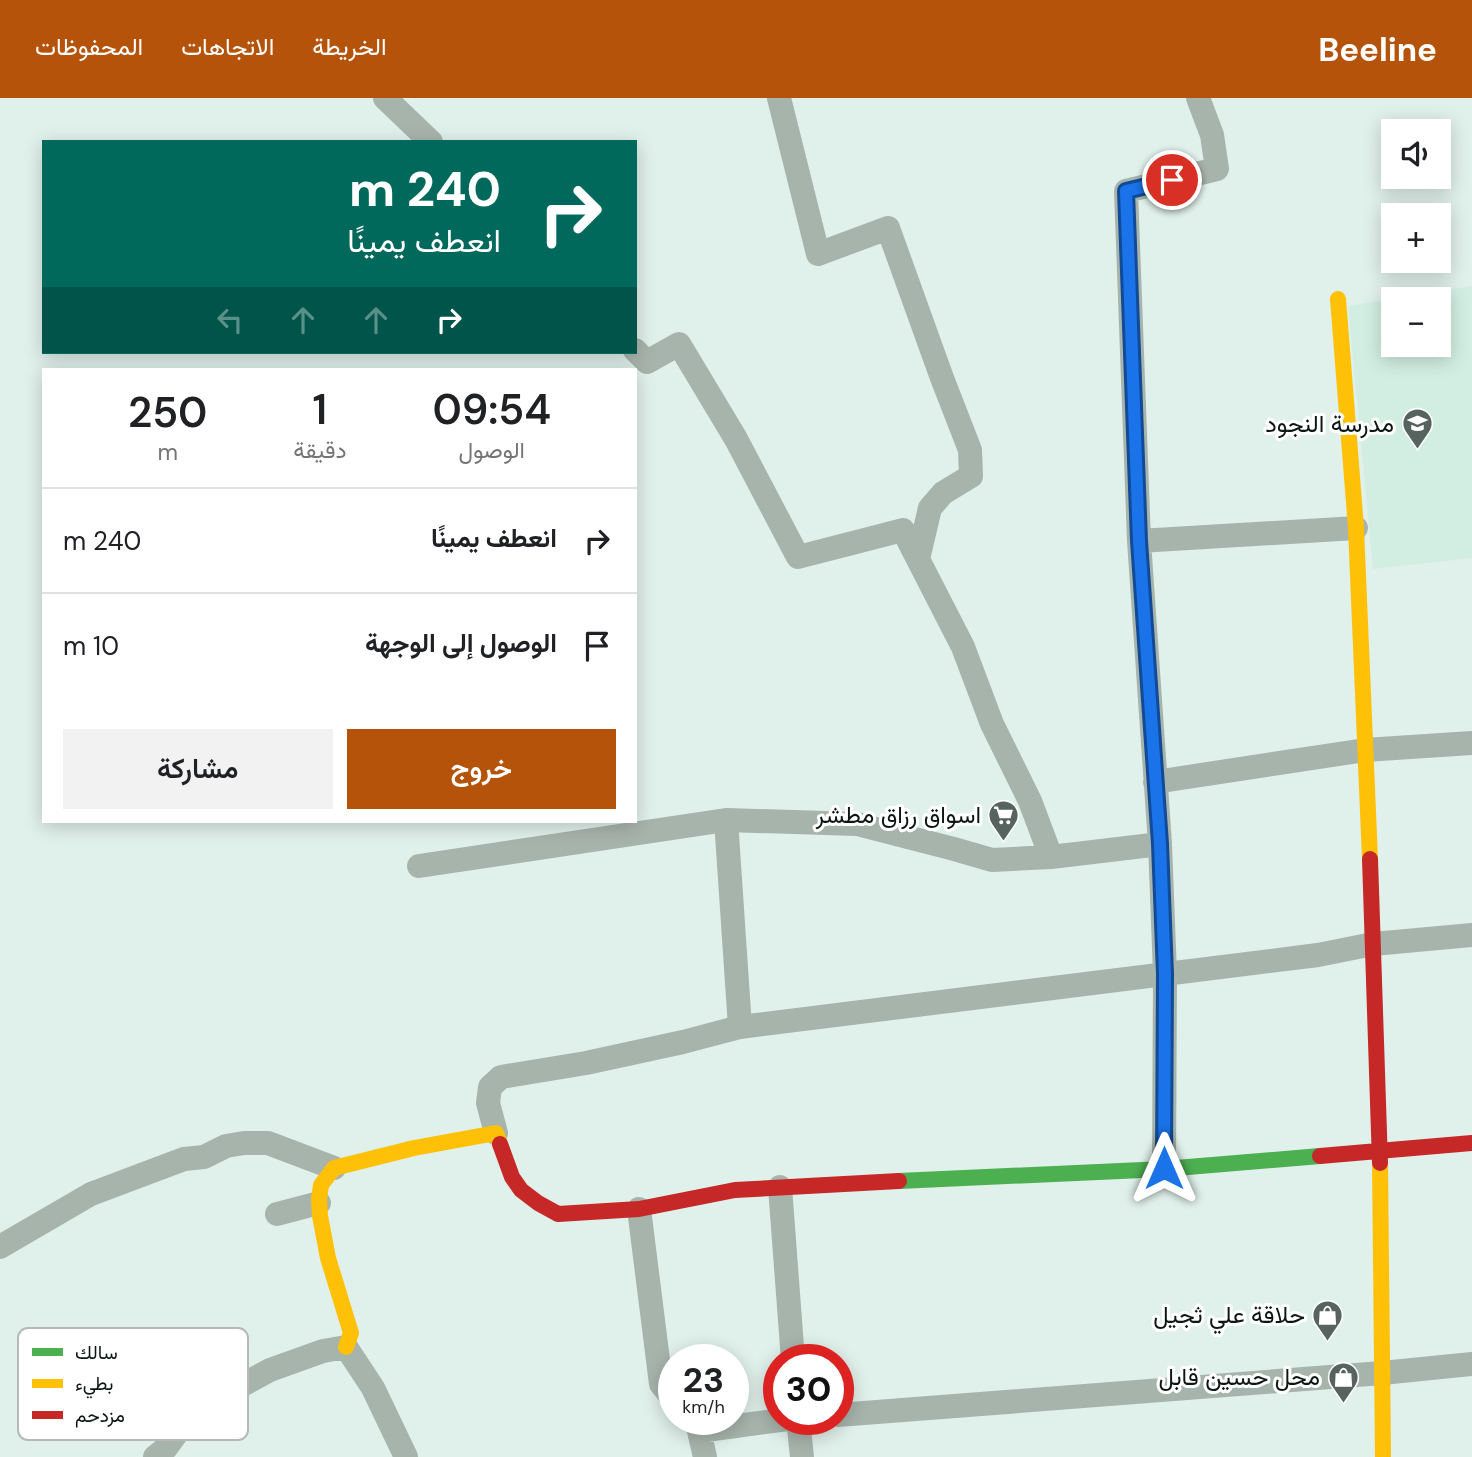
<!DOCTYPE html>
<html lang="ar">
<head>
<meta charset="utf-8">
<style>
	:root { --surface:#fff; --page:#f2f2f2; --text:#202124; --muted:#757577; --line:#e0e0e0; --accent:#b45309 }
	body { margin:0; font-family:"DM Sans",Vazirmatn,sans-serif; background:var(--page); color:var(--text); direction:rtl; height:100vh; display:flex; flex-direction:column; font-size:26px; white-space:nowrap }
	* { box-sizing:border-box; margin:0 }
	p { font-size:23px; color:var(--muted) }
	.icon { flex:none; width:38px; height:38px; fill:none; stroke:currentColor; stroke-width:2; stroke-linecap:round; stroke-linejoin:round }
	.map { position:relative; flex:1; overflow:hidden; direction:ltr }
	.side { position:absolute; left:42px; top:270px; width:595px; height:455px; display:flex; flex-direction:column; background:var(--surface); border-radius:0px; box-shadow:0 4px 18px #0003; direction:rtl }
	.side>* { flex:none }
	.hud { position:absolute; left:42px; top:42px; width:595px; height:214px; border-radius:0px; box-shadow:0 4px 18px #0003; direction:rtl; background:#00695c; color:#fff; overflow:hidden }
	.buttons { position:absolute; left:1381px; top:21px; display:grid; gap:14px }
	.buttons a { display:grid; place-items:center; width:70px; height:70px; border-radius:0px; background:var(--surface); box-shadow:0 4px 18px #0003; font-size:35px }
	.speed { position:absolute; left:658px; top:1246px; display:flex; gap:14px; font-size:35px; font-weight:700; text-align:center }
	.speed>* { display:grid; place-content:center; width:91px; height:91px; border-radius:50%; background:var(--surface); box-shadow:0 4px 18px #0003; line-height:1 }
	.speed small { font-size:18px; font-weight:400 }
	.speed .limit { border:10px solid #d22; background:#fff; color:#111 }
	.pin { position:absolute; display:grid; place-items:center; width:60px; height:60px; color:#fff; margin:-30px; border:4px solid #fff; border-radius:50%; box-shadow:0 2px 7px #0007 }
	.me { position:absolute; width:77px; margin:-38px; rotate:0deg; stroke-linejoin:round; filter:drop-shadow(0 0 5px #0008) }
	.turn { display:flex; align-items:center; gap:24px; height:147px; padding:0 21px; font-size:32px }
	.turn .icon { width:91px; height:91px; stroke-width:2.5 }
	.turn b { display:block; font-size:49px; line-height:60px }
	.lanes { display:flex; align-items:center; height:66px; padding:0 21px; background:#0003; justify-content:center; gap:35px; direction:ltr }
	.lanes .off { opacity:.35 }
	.eta { display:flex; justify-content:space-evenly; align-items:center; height:119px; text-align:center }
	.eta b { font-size:42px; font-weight:600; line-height:49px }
	.action { display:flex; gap:14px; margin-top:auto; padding:14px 21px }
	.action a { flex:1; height:80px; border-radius:0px; background:var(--accent); color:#fff; font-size:28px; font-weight:600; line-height:80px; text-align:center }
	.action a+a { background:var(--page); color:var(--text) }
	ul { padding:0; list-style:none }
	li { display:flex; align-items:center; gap:21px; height:105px; padding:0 21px; border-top:2px solid var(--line) }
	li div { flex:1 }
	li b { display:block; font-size:26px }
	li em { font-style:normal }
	header { display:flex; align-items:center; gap:42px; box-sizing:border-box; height:98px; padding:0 35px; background:var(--accent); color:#fff }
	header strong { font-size:33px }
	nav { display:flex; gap:38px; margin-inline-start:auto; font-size:24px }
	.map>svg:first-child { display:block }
	.built { fill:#d2eee3; fill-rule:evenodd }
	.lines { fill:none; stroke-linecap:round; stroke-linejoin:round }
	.street { stroke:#a7b4ac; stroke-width:24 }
	.fast { stroke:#4caf50; stroke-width:16 }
	.slow { stroke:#ffc107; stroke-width:16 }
	.jam { stroke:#c62828; stroke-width:16 }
	.route-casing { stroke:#114b97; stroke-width:18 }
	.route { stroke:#1a73e8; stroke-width:12 }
	.labels { text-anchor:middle; stroke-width:6; stroke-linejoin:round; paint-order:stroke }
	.poi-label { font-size:24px; fill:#0c1713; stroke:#fff; text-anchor:end }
	.key { fill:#fff; stroke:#b6b9b8; stroke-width:2 }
	.key-label { font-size:19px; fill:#0c1713 }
</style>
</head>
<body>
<header>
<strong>Beeline</strong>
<nav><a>الخريطة</a><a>الاتجاهات</a><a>المحفوظات</a></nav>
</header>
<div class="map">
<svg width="1472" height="1359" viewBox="0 0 1472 1359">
	<rect width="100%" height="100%" fill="#e0f0ea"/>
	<path class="built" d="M 1472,188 L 1472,460 L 1373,471 L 1348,208 ZM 1393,201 L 1438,201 L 1438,247 L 1393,247 Z"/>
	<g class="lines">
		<path class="street" d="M 385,0 L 431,44
			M 779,0 L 818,156 L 888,130 L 942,280 L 970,352 L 971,378 L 943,395 L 930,410 L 918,461
			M 635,252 L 647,264 L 679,246 L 736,341 L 798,459 L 903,432 L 963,549 L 992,626 L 1030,703 L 1051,759
			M 1139,443 L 1356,430
			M 1155,684 L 1365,652 L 1472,645
			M 726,722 L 740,929
			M 419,768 L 726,722 L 857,726 L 954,751 L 992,762 L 1051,759 L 1160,746
			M 496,1035 L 488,1005 L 490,989 L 501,979 L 586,965 L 683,944 L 740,929 L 1318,857 L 1373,846 L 1472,837
			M 1164,1071 L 1165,876 L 1160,746 L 1139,443 L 1126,93 L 1217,71 L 1212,37 L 1198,0
			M 780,1089 L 793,1262
			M 639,1111 L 661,1286 L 674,1302
			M 277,1116 L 319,1105
			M 0,1149 L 91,1096 L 184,1061 L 204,1059 L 226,1048 L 244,1045 L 268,1045 L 334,1070
			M 838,1317 L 1382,1275 L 1472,1266
			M 798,1321 L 802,1359
			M 155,1359 L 166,1350 L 190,1317 L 220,1299 L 270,1272 L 323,1253 L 346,1249 L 373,1290 L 406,1359
			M 705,1359 L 699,1333 L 788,1321"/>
		<path class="fast" d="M 899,1083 L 1164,1071 L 1320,1058"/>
		<path class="slow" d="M 1338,201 L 1356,430 L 1370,761
			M 1380,1065 L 1383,1359
			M 346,1249 L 351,1235 L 328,1160 L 320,1118 L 319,1101 L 321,1087 L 334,1070 L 414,1050 L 496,1035 L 500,1046"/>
		<path class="jam" d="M 1370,761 L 1380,1065
			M 500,1046 L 512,1079 L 521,1092 L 538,1105 L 558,1116 L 639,1111 L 735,1092 L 899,1083
			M 1320,1058 L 1472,1045"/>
	</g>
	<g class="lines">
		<defs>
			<path id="route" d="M 1164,1070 L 1165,876 L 1160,746 L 1139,443 L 1126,93 L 1172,82"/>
		</defs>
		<use href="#route" class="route-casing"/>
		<use href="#route" class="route"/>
	</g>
	<defs>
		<symbol id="school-pin" viewBox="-11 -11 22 30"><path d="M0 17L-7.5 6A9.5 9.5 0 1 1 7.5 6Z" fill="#56635e" stroke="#fff"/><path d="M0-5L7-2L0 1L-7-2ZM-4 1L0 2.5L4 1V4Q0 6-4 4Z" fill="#fff"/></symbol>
		<symbol id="supermarket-pin" viewBox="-11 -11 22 30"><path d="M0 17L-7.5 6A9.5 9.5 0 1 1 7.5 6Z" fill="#56635e" stroke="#fff"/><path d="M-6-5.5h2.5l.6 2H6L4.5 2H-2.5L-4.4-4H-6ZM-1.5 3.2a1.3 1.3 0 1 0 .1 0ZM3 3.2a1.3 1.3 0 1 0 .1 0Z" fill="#fff"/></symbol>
		<symbol id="shop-pin" viewBox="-11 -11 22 30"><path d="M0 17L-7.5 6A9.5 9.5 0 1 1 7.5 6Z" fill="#56635e" stroke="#fff"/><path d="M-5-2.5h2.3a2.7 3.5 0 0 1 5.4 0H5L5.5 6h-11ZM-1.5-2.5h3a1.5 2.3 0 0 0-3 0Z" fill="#fff"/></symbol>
	</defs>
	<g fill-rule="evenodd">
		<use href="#school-pin" x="1400" y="308" width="35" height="47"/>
		<use href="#supermarket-pin" x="986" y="700" width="35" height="47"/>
		<use href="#shop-pin" x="1310" y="1200" width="35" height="47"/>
		<use href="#shop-pin" x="1326" y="1262" width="35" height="47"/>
	</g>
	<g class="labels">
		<g class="poi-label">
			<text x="1394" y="334">مدرسة النجود</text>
			<text x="981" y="725">اسواق رزاق مطشر</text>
			<text x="1305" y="1225">حلاقة علي ثجيل</text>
			<text x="1320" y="1287">محل حسين قابل</text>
		</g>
	</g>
	<rect x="18" y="1230" width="230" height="112" rx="10" class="key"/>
	<rect x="32" y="1250" width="31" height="8" fill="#4caf50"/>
	<rect x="32" y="1281" width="31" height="9" fill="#ffc107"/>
	<rect x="32" y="1313" width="31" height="8" fill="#c62828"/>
	<g class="key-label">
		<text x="75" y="1261">سالك</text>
		<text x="75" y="1292">بطيء</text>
		<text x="75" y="1324">مزدحم</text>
	</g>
</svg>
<div class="buttons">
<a><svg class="icon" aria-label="sound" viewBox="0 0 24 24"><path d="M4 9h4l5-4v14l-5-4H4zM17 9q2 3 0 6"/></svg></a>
<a>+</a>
<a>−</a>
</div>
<div class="speed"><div>23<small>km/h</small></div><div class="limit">30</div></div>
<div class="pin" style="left:1172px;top:82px;background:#d93025"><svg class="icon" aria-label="arrive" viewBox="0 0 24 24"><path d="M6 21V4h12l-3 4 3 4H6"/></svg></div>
<svg class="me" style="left:1164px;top:1070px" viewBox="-20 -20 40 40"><path d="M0-17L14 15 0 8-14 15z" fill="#1a73e8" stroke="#fff" stroke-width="4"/></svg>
<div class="hud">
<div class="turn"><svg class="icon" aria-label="right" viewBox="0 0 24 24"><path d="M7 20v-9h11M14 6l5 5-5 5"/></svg><div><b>240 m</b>انعطف يمينًا</div></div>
<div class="lanes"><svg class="icon off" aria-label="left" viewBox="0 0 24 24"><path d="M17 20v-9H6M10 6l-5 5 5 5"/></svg><svg class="icon off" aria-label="ahead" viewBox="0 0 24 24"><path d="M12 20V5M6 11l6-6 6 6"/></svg><svg class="icon off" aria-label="ahead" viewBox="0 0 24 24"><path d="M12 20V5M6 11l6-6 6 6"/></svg><svg class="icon" aria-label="right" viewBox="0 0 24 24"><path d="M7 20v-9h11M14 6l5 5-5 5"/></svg></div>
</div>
<section class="side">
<div class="eta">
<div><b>09:54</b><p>الوصول</p></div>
<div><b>1</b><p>دقيقة</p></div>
<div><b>250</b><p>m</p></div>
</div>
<ul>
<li><svg class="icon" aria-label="right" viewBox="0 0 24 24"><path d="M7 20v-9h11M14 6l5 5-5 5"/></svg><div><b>انعطف يمينًا</b></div><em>240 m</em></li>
<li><svg class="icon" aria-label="arrive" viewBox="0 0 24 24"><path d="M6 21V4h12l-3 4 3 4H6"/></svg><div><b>الوصول إلى الوجهة</b></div><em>10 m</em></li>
</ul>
<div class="action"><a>خروج</a><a>مشاركة</a></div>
</section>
</div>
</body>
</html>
